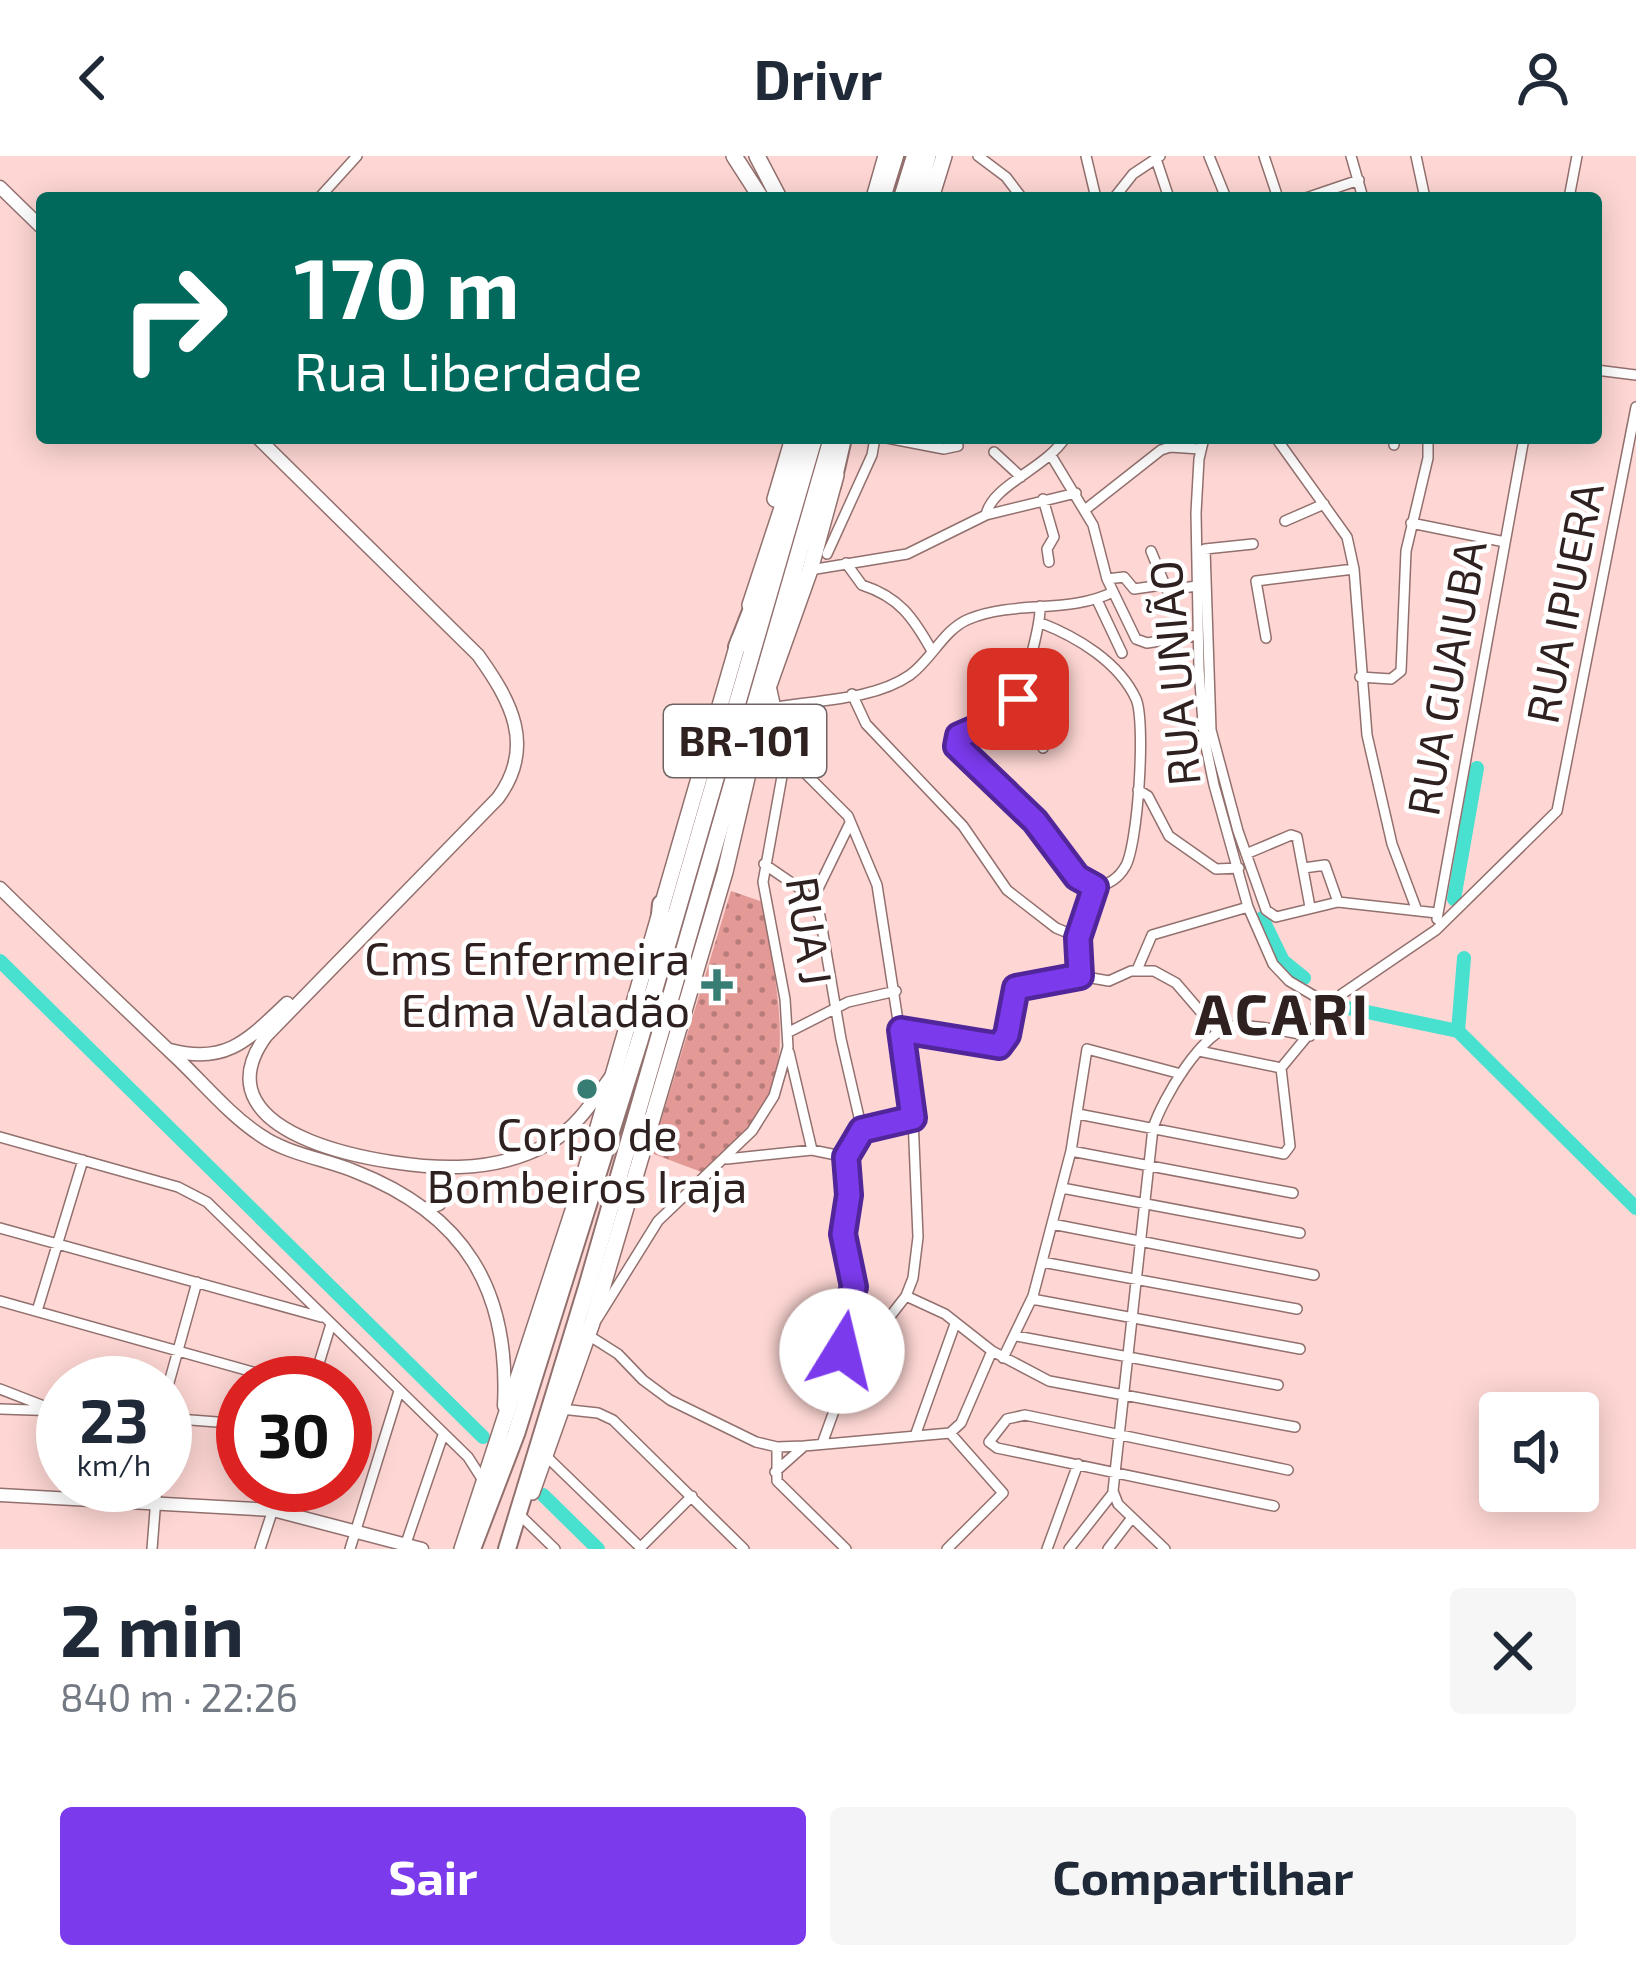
<!DOCTYPE html>
<html lang="pt">
<head>
<meta charset="utf-8">
<style>
	:root { --surface:#fff; --page:#f6f6f7; --text:#1f2937; --muted:#747a83; --accent:#7c3aed }
	body { margin:0; font-family:"Exo 2",sans-serif; background:var(--page); color:var(--text); height:100vh; display:flex; flex-direction:column; font-size:45px; white-space:nowrap }
	* { box-sizing:border-box; margin:0 }
	p { font-size:39px; color:var(--muted) }
	.icon { flex:none; width:66px; height:66px; fill:none; stroke:currentColor; stroke-width:2; stroke-linecap:round; stroke-linejoin:round }
	.map { position:relative; height:1393px; overflow:hidden }
	.drawer { display:flex; flex-direction:column; background:var(--surface); flex:1 }
	.drawer>* { flex:none }
	.banner { position:absolute; left:36px; top:36px; width:1566px; height:252px; border-radius:12px; box-shadow:0 6px 30px #0003; background:#00695c; color:#fff; overflow:hidden }
	.controls { position:absolute; left:1479px; top:1236px; display:grid; gap:24px }
	.controls a { display:grid; place-items:center; width:120px; height:120px; border-radius:12px; background:var(--surface); box-shadow:0 6px 30px #0003; font-size:60px }
	.speed { position:absolute; left:36px; top:1200px; display:flex; gap:24px; font-size:60px; font-weight:700; text-align:center }
	.speed>* { display:grid; place-content:center; width:156px; height:156px; border-radius:50%; background:var(--surface); box-shadow:0 6px 30px #0003; line-height:1 }
	.speed small { font-size:30px; font-weight:400 }
	.speed .limit { border:18px solid #d22; background:#fff; color:#111 }
	.pin { position:absolute; display:grid; place-items:center; width:102px; height:102px; color:#fff; margin:-51px; border-radius:24px; box-shadow:0 6px 18px #0006 }
	.me { position:absolute; width:132px; margin:-66px; rotate:9deg; stroke-linejoin:round; filter:drop-shadow(0 0 9px #0008) }
	.turn { display:flex; align-items:center; gap:42px; height:252px; padding:0 60px; font-size:54px }
	.turn .icon { width:156px; height:156px; stroke-width:2.5 }
	.turn b { display:block; font-size:84px; line-height:102px }
	.round { display:grid; place-items:center; flex:none; width:126px; height:126px; border-radius:12px; background:var(--page) }
	.summary { display:flex; align-items:center; justify-content:space-between; height:204px; padding:0 60px }
	h1 { font-size:72px; font-weight:700; line-height:90px }
	.action { display:flex; gap:24px; margin-top:auto; padding:24px 60px }
	.action a { flex:1; height:138px; border-radius:12px; background:var(--accent); color:#fff; font-size:48px; font-weight:700; line-height:138px; text-align:center }
	.action a+a { background:var(--page); color:var(--text) }
	header { display:flex; justify-content:space-between; align-items:center; height:156px; padding:0 60px; background:var(--surface); font-size:54px; font-weight:700 }
	.map>svg:first-child { display:block }
	.park { fill:url(#park-dots) }
	.lines { fill:none; stroke-linecap:round; stroke-linejoin:round }
	.river { stroke:#48e0cf; stroke-width:14 }
	.minor-casing { stroke:#92706e; stroke-width:12 }
	.tertiary-casing { stroke:#92706e; stroke-width:15 }
	.trunk-casing { stroke:#92706e; stroke-width:18 }
	.motorway-casing { stroke:#92706e; stroke-width:20 }
	.minor { stroke:#fff; stroke-width:9 }
	.tertiary { stroke:#fff; stroke-width:12 }
	.trunk { stroke:#fff; stroke-width:15 }
	.motorway { stroke:#fff; stroke-width:16 }
	.route-casing { stroke:#51269a; stroke-width:30 }
	.route { stroke:#7c3aed; stroke-width:21 }
	.poi-dot { fill:#377d74; stroke:#fff; stroke-width:4.5 }
	.labels { text-anchor:middle; stroke-width:9; stroke-linejoin:round; paint-order:stroke }
	.shield { fill:#fff; stroke:#6d6463; stroke-width:3 }
	.shield-label { font-size:42px; font-weight:bold; fill:#2f2120 }
	.street-label { font-size:45px; fill:#2f2120; stroke:#fff }
	.poi-label { font-size:45px; fill:#2f2120; stroke:#fff; text-anchor:end }
	.district-label { font-size:57px; font-weight:bold; letter-spacing:3px; fill:#2f2120; stroke:#fff }
</style>
</head>
<body>
<header><svg class="icon" aria-label="back" viewBox="0 0 24 24"><path d="M15 5l-7 7 7 7"/></svg>Drivr<svg class="icon" aria-label="person" viewBox="0 0 24 24"><circle cx="12" cy="8" r="4"/><path d="M4 21q1-7 8-7t8 7"/></svg></header>
<div class="map">
<svg width="1636" height="1393" viewBox="0 0 1636 1393">
	<defs>
		<pattern id="park-dots" width="8" height="8" patternUnits="userSpaceOnUse" patternTransform="scale(3)"><rect width="8" height="8" fill="#e39a96"/><path d="M2 2h.1M6 6h.1" fill="none" stroke="#b87d7a" stroke-width="1.8" stroke-linecap="round"/></pattern>
	</defs>
	<rect width="100%" height="100%" fill="#fed7d4"/>
	<path class="park" d="M 731,735 L 763,746 C 771,807 795,893 766,948 C 752,974 725,997 704,1017 L 651,997 Z"/>
	<g class="lines">
		<path class="river" d="M 1454,743 L 1477,612
			M 1262,762 L 1283,805 L 1304,822
			M 0,805 L 483,1281
			M 1348,852 L 1458,875 L 1636,1052
			M 1458,875 L 1464,802
			M 543,1339 L 598,1393"/>
		<defs>
			<path id="minor" d="M 978,0 L 1006,21 L 1022,42
				M 1086,0 L 1096,42
				M 1209,0 L 1226,42
				M 1264,0 L 1278,42
				M 1351,0 L 1363,42
				M 1416,0 L 1425,42
				M 1156,3 L 1169,42
				M 319,42 L 357,0
				M 1114,42 L 1133,18 L 1160,0
				M 1306,42 L 1359,24
				M 1569,42 L 1577,0
				M 1596,214 L 1636,219
				M 887,282 L 944,293 L 958,290
				M 1204,282 L 1199,303 L 1196,357 L 1199,513 L 1204,581 L 1214,629 L 1248,751 L 1273,808 L 1289,825 L 1333,851
				M 1276,282 L 1347,381 L 1354,413 L 1367,579 L 1392,688 L 1416,752
				M 1394,282 L 1394,289
				M 994,296 L 1021,321
				M 1052,301 L 1093,369 L 1107,423 L 1136,483 L 1147,487 L 1198,479
				M 1043,343 L 1054,381 L 1047,393 L 1049,406
				M 1086,353 L 1161,294 L 1170,291 L 1200,293
				M 986,359 C 992,329 1045,313 1065,282
				M 1285,365 L 1324,348
				M 1411,367 L 1505,386
				M 1253,388 L 1205,393 L 1211,574 L 1238,675 L 1266,754 L 1276,761 L 1338,746 L 1437,757
				M 1151,395 L 1167,434 L 1197,430
				M 827,398 L 872,299 L 875,282
				M 846,407 L 862,429 C 899,441 913,461 932,495
				M 810,414 L 907,398 L 986,359 L 1076,337
				M 1107,423 L 1124,421 L 1134,433 L 1162,429
				M 1097,444 L 1122,497
				M 1040,450 C 1041,468 1022,541 1012,553 C 1000,568 976,572 959,580 L 957,590 L 1035,665 L 1077,721 L 1095,731
				M 1041,467 C 1077,481 1119,506 1136,543 C 1146,565 1138,691 1125,711 C 1118,723 1108,729 1095,731
				M 1266,482 L 1256,425 L 1354,413
				M 1360,521 L 1391,523 L 1401,515 L 1406,395 L 1428,302 L 1428,282
				M 772,534 L 786,598 L 848,660 L 877,729 L 913,962 L 918,1081 L 913,1122 L 906,1140 L 881,1172 L 853,1228 L 838,1244 L 822,1288
				M 852,538 L 866,568 L 963,670 L 1007,734 L 1056,772 L 1078,781
				M 776,551 C 817,544 874,544 910,519 C 932,503 944,473 969,463 C 1015,444 1069,458 1113,436
				M 1014,551 L 1028,561 L 1043,592
				M 1138,634 L 1148,640 L 1169,680 L 1216,713 L 1239,712
				M 1246,698 L 1291,679 L 1297,681 L 1310,751
				M 764,708 L 802,734 L 820,760 L 841,883 L 862,974
				M 1304,712 L 1325,709 L 1338,746
				M 812,745 L 850,667
				M 1437,763 L 1524,282
				M 1137,814 L 1152,779 L 1248,751
				M 1080,820 L 1078,781 L 1095,731
				M 901,874 L 999,890 L 1006,885 L 1014,838 L 1021,829 L 1080,820 L 1109,825 L 1131,815 L 1154,815 L 1176,827 L 1218,876
				M 789,876 L 848,846 L 896,835
				M 1199,895 L 1281,912
				M 789,896 L 812,994
				M 1281,912 L 1342,838 L 1436,774 L 1557,655 L 1636,251
				M 1078,958 L 1284,998 L 1290,990 L 1281,912
				M 0,981 L 178,1031 L 207,1046 L 468,1301 L 484,1326
				M 1071,995 L 1293,1037
				M 727,1003 L 812,994 L 846,1001 L 862,974 L 913,962
				M 1062,1032 L 1300,1077
				M 1052,1068 L 1314,1119
				M 0,1072 L 321,1161
				M 1042,1106 L 1297,1153
				M 906,1140 L 945,1158 L 992,1195 L 1049,1225 L 1295,1271
				M 1032,1143 L 1300,1193
				M 0,1145 L 292,1227
				M 37,1155 L 83,1004
				M 597,1163 L 658,1065 L 752,975 L 774,940 L 788,891 L 785,843 L 763,726 L 786,598
				M 588,1179 L 618,1198 L 643,1224 L 670,1244 L 756,1286 L 777,1291 L 804,1290 L 950,1277 L 961,1267 L 992,1195
				M 1016,1180 L 1278,1229
				M 1003,1202 L 1033,1140 L 1071,995 L 1087,893 L 1181,918
				M 313,1227 L 331,1168
				M 0,1233 L 49,1252
				M 165,1241 L 197,1126
				M 838,1244 L 841,1167 L 854,1131 L 843,1078 L 849,1030 L 846,1001
				M 0,1253 L 63,1255
				M 561,1253 L 598,1257 L 613,1264 L 744,1393
				M 165,1262 L 243,1268
				M 915,1280 L 955,1168
				M 777,1291 L 777,1325 L 846,1393
				M 545,1299 L 642,1393
				M 775,1316 L 802,1292
				M 1274,1350 L 997,1292 L 989,1286 L 1007,1263 L 1025,1259 L 1288,1314
				M 523,1362 L 555,1393
				M 641,1391 L 692,1340
				M 152,1393 L 157,1329
				M 260,1393 L 281,1329
				M 350,1393 L 399,1235
				M 404,1393 L 443,1279
				M 947,1393 L 1003,1337 L 950,1277
				M 1047,1393 L 1078,1308
				M 1069,1393 L 1113,1337
				M 1108,1393 L 1131,1363
				M 1165,1393 L 1118,1348 L 1113,1335 L 1153,972 C 1162,944 1202,874 1234,870 C 1257,868 1286,876 1310,880"/>
			<path id="tertiary" d="M 0,31 L 42,72
				M 258,282 L 478,499 C 511,545 536,590 498,642 L 266,880 C 191,983 394,1013 459,1011 C 489,1010 521,1003 548,988 C 575,973 592,947 610,922
				M 0,732 C 59,790 119,847 179,904 C 205,929 230,959 260,979 C 287,998 324,1003 354,1015 C 465,1058 510,1134 504,1250
				M 170,894 C 226,909 248,884 287,847
				M 425,1053 L 439,1048 L 448,1035 L 440,1011
				M 0,1339 L 273,1354 L 422,1393"/>
			<path id="trunk" d="M 734,0 L 761,42
				M 757,0 L 779,42
				M 874,42 L 886,0
				M 916,42 L 928,0
				M 931,42 L 944,0
				M 775,343 L 793,282
				M 750,449 L 805,282
				M 532,1336 L 592,1167 L 725,716 L 768,532 L 810,414 L 836,319
				M 462,1393 L 581,1030 L 739,484"/>
			<path id="motorway" d="M 882,42 L 895,0
				M 902,42 L 915,0
				M 832,330 L 843,282
				M 737,491 L 757,440
				M 657,791 L 661,748
				M 472,1393 L 516,1278 L 640,883 L 814,282
				M 507,1393 L 587,1131 L 832,282"/>
		</defs>
		<use href="#minor" class="minor-casing"/>
		<use href="#tertiary" class="tertiary-casing"/>
		<use href="#trunk" class="trunk-casing"/>
		<use href="#motorway" class="motorway-casing"/>
		<use href="#minor" class="minor"/>
		<use href="#tertiary" class="tertiary"/>
		<use href="#trunk" class="trunk"/>
		<use href="#motorway" class="motorway"/>
	</g>
	<g class="lines">
		<defs>
			<path id="route" d="M 842,1195 L 841,1167 L 854,1131 L 843,1078 L 849,1039 L 846,1001 L 862,974 L 913,962 L 901,874 L 999,890 L 1007,879 L 1016,832 L 1080,820 L 1078,782 L 1095,731 L 1077,721 L 1035,665 L 957,590 L 959,580 L 1003,561 L 1018,543"/>
		</defs>
		<use href="#route" class="route-casing"/>
		<use href="#route" class="route"/>
	</g>
	<g class="poi-dot">
		<path d="M711 811h12v12h12v12h-12v12h-12v-12h-12v-12h12z"/>
		<circle cx="587" cy="933" r="12"/>
	</g>
	<g class="labels">
		<rect class="shield" x="664" y="549" width="162" height="72" rx="9"/>
		<g class="shield-label">
			<text x="745" y="600">BR-101</text>
		</g>
		<g class="street-label">
			<text transform="translate(1565 447) rotate(-79)" y="16">RUA IPUERA</text>
			<text transform="translate(1175 517) rotate(-95)" y="16">RUA UNIÃO</text>
			<text transform="translate(1447 522) rotate(-80)" y="16">RUA GUAIUBA</text>
			<text transform="translate(809 775) rotate(82)" y="16">RUA J</text>
		</g>
		<g class="poi-label">
			<text x="690" y="819">Cms Enfermeira<tspan x="690" dy="52">Edma Valadão</tspan></text>
			<text x="587" y="995" text-anchor="middle">Corpo de<tspan x="587" dy="52">Bombeiros Iraja</tspan></text>
		</g>
		<g class="district-label">
			<text x="1283" y="879">ACARI</text>
		</g>
	</g>
</svg>
<div class="controls">
<a><svg class="icon" aria-label="sound" viewBox="0 0 24 24"><path d="M4 9h4l5-4v14l-5-4H4zM17 9q2 3 0 6"/></svg></a>
</div>
<div class="speed"><div>23<small>km/h</small></div><div class="limit">30</div></div>
<div class="pin" style="left:1018px;top:543px;background:#d93025"><svg class="icon" aria-label="arrive" viewBox="0 0 24 24"><path d="M6 21V4h12l-3 4 3 4H6"/></svg></div>
<svg class="me" style="left:842px;top:1195px" viewBox="-20 -20 40 40"><circle r="19" fill="#fff"/><path d="M0-13L10 11 0 6-10 11z" fill="#7c3aed"/></svg>
<div class="banner">
<div class="turn"><svg class="icon" aria-label="right" viewBox="0 0 24 24"><path d="M7 20v-9h11M14 6l5 5-5 5"/></svg><div><b>170 m</b>Rua Liberdade</div></div>
</div>
</div>
<section class="drawer">
<div class="summary"><div><h1>2 min</h1><p>840 m · 22:26</p></div><a class="round"><svg class="icon" aria-label="close" viewBox="0 0 24 24"><path d="M6 6l12 12M18 6L6 18"/></svg></a></div>
<div class="action"><a>Sair</a><a>Compartilhar</a></div>
</section>
</body>
</html>
